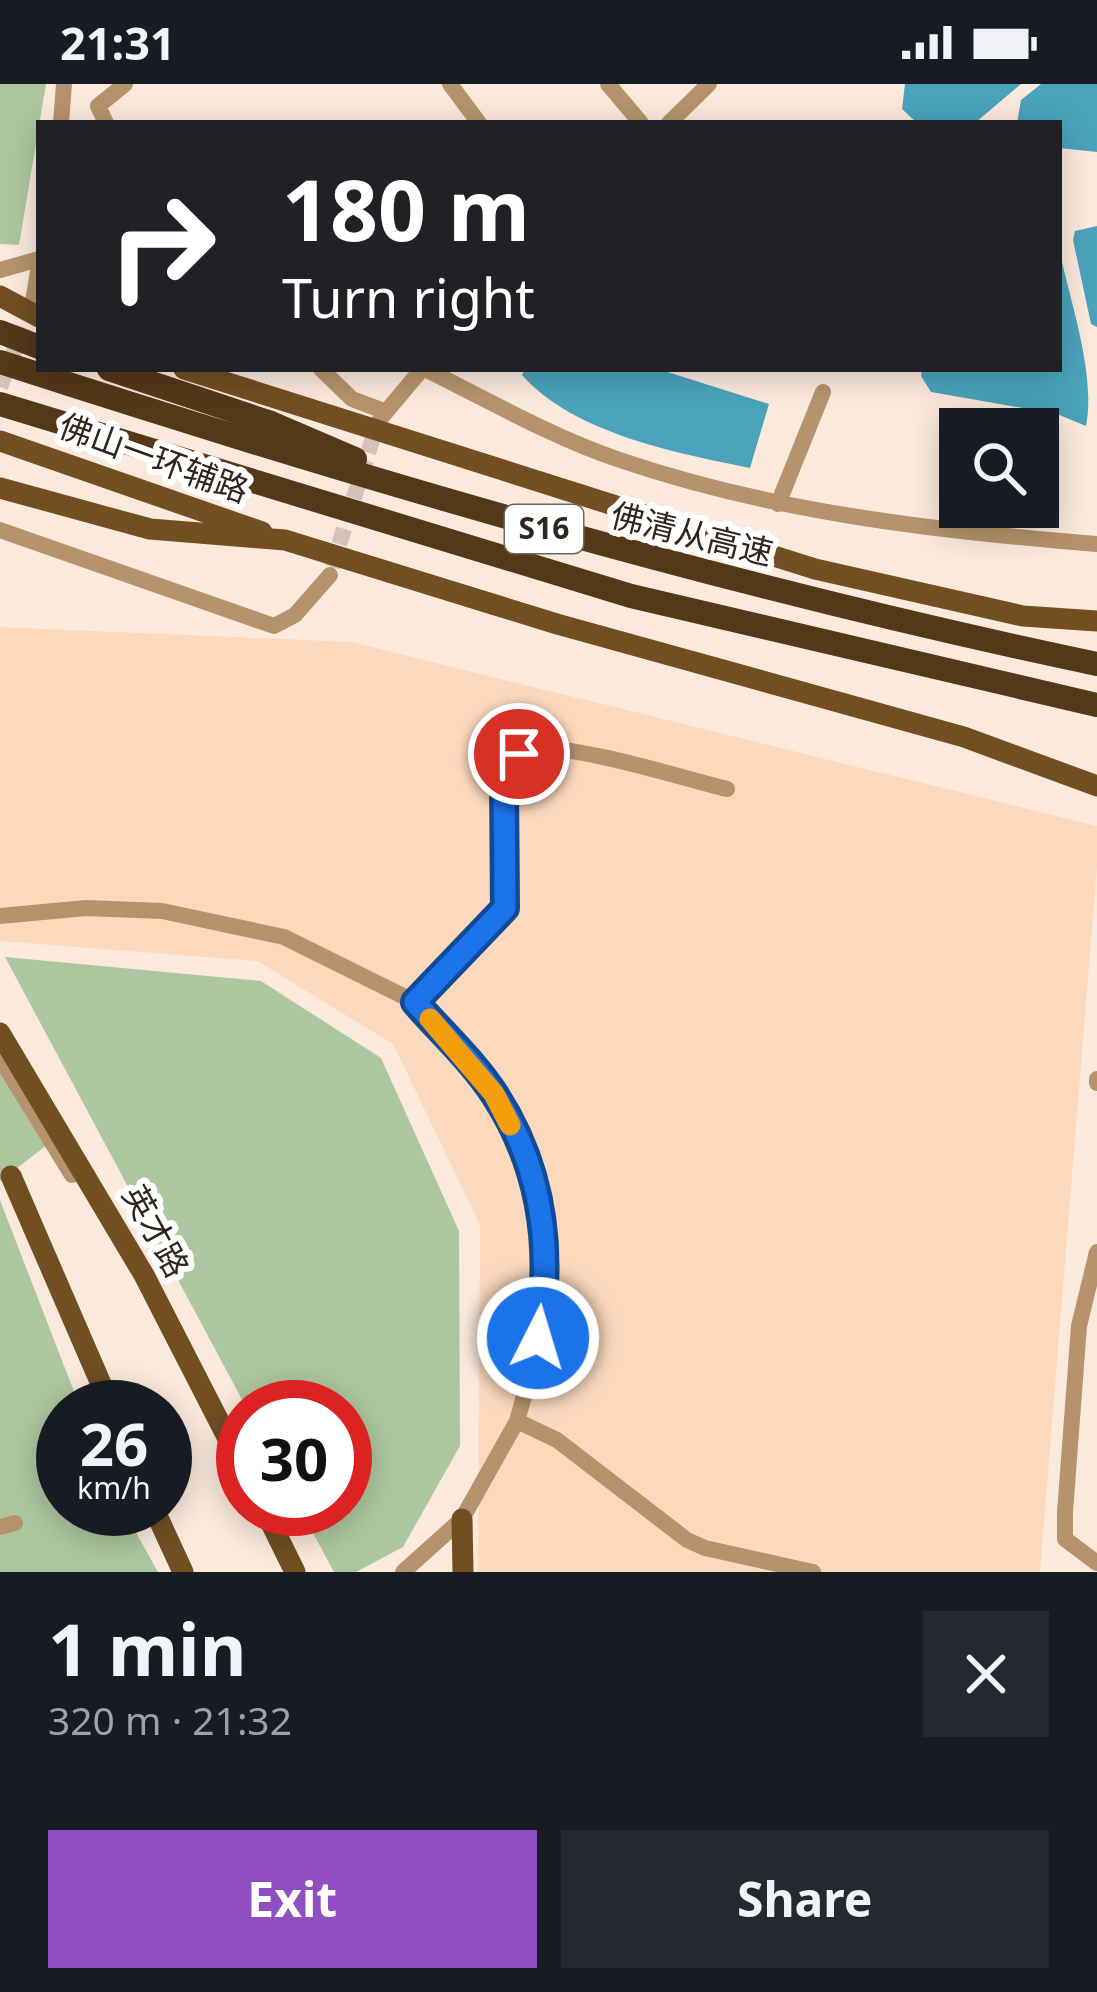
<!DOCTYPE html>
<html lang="en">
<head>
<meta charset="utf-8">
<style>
	:root { --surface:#171b24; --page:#242831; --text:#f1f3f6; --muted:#9ea1a6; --accent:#904ec3 }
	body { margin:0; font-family:"Noto Sans","Noto Sans SC",sans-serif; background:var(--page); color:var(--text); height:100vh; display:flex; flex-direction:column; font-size:45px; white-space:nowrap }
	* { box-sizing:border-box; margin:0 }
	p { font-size:39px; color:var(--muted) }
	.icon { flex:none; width:66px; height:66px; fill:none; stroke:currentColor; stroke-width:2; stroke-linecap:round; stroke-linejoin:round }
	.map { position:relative; height:1488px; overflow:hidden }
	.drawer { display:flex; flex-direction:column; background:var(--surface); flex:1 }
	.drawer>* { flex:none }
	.guide { position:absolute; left:36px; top:36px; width:1026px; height:252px; border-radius:0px; box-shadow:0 6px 30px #0003; background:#202124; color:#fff; overflow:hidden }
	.tools { position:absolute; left:939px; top:324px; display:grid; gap:24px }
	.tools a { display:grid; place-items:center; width:120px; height:120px; border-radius:0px; background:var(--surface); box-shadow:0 6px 30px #0003; font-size:60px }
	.speed { position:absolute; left:36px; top:1296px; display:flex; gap:24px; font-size:60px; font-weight:700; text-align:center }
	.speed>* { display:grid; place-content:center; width:156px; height:156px; border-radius:50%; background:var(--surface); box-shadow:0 6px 30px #0003; line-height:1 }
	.speed small { font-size:30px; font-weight:400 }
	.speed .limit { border:18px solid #d22; background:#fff; color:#111 }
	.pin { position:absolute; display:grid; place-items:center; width:102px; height:102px; color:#fff; margin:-51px; border:6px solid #fff; border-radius:50%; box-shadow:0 3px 12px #0007 }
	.me { position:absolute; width:132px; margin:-66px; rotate:5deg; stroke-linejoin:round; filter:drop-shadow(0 0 9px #0008) }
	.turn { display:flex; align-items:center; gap:42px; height:252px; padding:0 48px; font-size:54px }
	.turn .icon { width:156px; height:156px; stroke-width:2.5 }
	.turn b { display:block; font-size:84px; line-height:102px }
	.round { display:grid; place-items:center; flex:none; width:126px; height:126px; border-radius:0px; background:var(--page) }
	.summary { display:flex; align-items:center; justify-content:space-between; height:204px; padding:0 48px }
	h1 { font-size:72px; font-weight:700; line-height:90px }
	.button { display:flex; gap:24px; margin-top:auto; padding:24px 48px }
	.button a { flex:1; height:138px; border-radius:0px; background:var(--accent); color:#fff; font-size:48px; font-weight:700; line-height:138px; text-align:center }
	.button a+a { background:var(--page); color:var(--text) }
	.status { display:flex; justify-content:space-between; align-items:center; height:84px; padding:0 60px; background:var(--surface); direction:ltr }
	.status svg { height:33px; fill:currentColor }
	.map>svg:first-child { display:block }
	.built { fill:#fcd9bd }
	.green { fill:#acc79f }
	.water { fill:#4aa3bb }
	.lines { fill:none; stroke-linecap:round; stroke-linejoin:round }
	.minor-tunnel { stroke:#d2c3b6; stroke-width:16; stroke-dasharray:16 8; stroke-linecap:butt }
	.minor { stroke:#b6936c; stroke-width:16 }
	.major { stroke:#724e21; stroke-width:21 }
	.highway { stroke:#543818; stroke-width:24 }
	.route-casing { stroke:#114b97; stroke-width:30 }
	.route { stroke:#1a73e8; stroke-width:21 }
	.slow { stroke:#f59e0b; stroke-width:21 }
	.labels { text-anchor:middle; stroke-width:12; stroke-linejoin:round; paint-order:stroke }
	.shield { fill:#fff; stroke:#6d6660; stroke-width:3 }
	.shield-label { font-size:30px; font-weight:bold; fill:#2f251c }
	.street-label { font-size:33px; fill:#2f251c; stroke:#fff }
</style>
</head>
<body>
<div class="status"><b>21:31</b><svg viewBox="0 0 49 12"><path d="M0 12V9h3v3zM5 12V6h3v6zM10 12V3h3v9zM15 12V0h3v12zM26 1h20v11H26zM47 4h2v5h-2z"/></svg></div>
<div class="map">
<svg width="1097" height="1488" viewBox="0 0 1097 1488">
	<rect width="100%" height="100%" fill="#fbeadc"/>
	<path class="built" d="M 0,543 L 351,558 L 1097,742 L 1097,783 L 1040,1488 L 478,1488 L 480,1141 L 393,960 L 257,877 L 0,857 Z"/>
	<path class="green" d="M 0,0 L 46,0 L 19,161 L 0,160 Z
		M 5,873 L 261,897 L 381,974 L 459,1147 L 460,1362 L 403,1463 L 356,1488 L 334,1488 L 300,1425 L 345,1425 L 345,1323 L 246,1323 Z
		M 0,987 L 47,1061 L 0,1097 Z
		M 0,1116 L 80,1323 L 63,1323 L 63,1425 L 123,1425 L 158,1488 L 0,1488 Z"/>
	<path class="water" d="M 905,0 L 1021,0 L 975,39 L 917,39 L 902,25 Z
		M 1041,0 L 1097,0 L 1097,68 L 1059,64 L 1059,39 L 1017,39 L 1021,16 Z
		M 1097,142 L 1097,243 L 1091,240 L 1073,156 L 1075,147 Z
		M 1060,169 C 1071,220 1096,292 1086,342 L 1057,330 L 931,308 L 921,292 L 922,285 L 1059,285 Z
		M 525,285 L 658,285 L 769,320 L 750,384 C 676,369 573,349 522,291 Z"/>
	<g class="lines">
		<path class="minor-tunnel" d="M 0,303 L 32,223
			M 332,483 L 377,341"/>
		<path class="minor" d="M 450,0 L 479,39
			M 608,0 L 641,39
			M 61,39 L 64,0
			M 106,39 L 98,22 L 125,0
			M 669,39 L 709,0
			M 0,186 L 39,175
			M 32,223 L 39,182
			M 321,285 L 352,315 L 384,327
			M 425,285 C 488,316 552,353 617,375 C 771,428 936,447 1097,460
			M 380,335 L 422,285
			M 778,420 L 823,308
			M 0,446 L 274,542 L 295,531 L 330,491
			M 0,832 L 86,824 L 162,827 L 284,853 L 415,918 L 494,1010 L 533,1085 L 544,1134 L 543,1225 L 532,1284 L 517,1337 L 462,1435 L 403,1488
			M 415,918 L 505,824 L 504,697 C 509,679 515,670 534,666 C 568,658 686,695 727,705
			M 0,974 L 72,1091
			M 1097,995 L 1097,999
			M 1097,1168 L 1079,1242 L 1065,1428 L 1065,1455 L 1097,1479
			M 517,1337 L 557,1356 L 687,1456 L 705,1464 L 813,1488
			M 0,1443 L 15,1439"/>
		<path class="major" d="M 0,212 L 39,233
			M 184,285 L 815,485 L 1023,532 L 1097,537
			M 0,357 L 262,448
			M 0,404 L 150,445 L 285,456 L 557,540 L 964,653 L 1097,702
			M 0,949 L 144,1191 L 243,1384
			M 11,1092 L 111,1323
			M 154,1425 L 183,1488
			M 264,1425 L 295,1488
			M 462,1435 L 463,1488"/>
		<path class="highway" d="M 0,248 L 39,263
			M 0,278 C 361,395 725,502 1097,580
			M 109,285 L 271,339 L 355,375
			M 0,320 L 631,512 L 1097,621"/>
	</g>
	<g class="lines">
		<defs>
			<path id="route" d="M 519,670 L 509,680 L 504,697 L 505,824 L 415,918 C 441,948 473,977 495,1011 C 543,1085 553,1169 538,1254"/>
		</defs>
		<use href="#route" class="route-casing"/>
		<use href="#route" class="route"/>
		<path class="slow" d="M 430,935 L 494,1010 L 510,1041"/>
	</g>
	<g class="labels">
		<rect class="shield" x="505" y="421" width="78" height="48" rx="9"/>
		<g class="shield-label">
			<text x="544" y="455">S16</text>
		</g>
		<g class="street-label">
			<text transform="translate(154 374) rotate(20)" y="12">佛山一环辅路</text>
			<text transform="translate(692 450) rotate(14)" y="12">佛清从高速</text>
			<text transform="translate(156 1147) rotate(61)" y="12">英才路</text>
		</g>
	</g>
</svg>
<div class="tools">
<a><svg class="icon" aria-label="search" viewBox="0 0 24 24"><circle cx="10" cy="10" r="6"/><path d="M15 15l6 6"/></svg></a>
</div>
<div class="speed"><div>26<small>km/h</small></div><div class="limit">30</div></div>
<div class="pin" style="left:519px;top:670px;background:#d93025"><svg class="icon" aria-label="arrive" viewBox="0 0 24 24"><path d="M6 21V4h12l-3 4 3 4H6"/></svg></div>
<svg class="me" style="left:538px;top:1254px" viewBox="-20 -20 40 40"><circle r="17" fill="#1a73e8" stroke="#fff" stroke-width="3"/><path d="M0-11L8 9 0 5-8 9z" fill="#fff"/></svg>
<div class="guide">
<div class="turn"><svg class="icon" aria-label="right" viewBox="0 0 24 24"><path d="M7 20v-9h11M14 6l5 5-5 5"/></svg><div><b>180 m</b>Turn right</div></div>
</div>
</div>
<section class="drawer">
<div class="summary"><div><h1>1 min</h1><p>320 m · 21:32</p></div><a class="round"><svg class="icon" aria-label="close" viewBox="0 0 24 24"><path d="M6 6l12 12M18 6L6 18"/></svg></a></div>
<div class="button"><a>Exit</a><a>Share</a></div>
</section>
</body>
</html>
